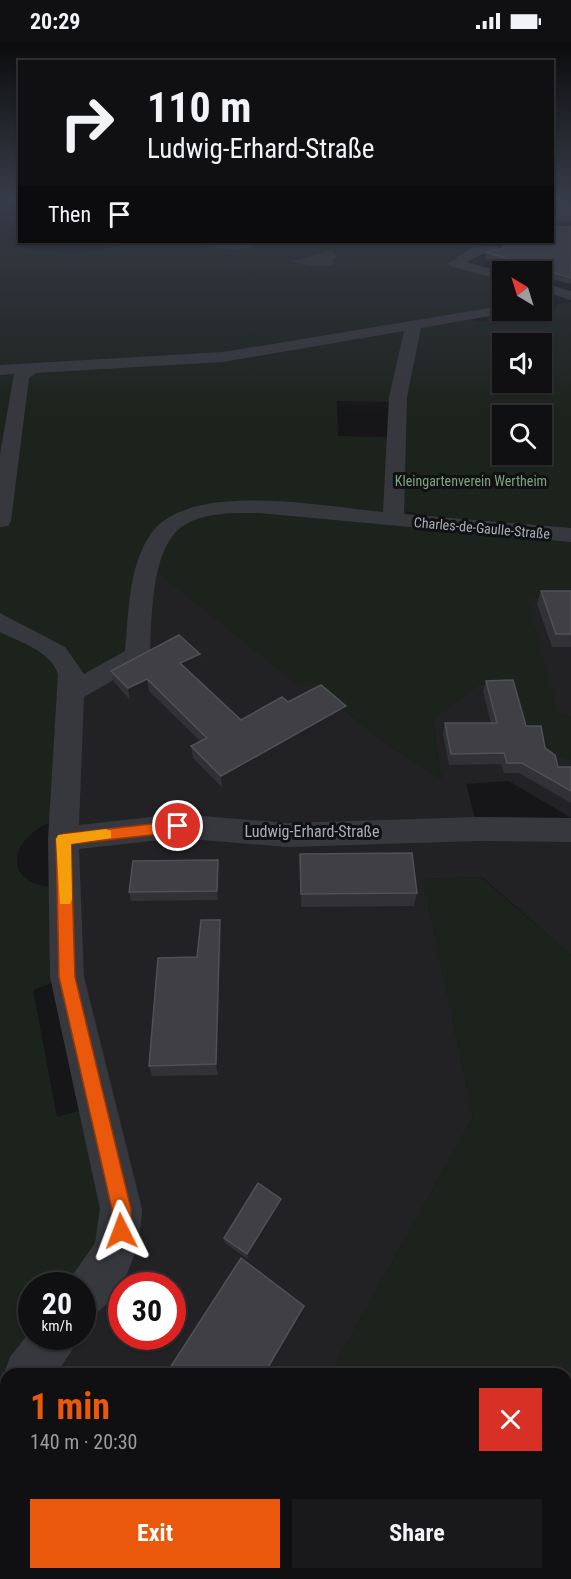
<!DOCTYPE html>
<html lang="en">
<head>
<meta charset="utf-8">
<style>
	:root { --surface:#101012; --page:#19191b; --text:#f1f3f6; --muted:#9c9d9f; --line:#303032; --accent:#ea580c }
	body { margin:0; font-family:"Roboto Condensed",sans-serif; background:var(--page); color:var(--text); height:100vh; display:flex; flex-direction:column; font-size:22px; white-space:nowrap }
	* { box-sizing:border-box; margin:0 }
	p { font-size:20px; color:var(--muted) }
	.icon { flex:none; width:33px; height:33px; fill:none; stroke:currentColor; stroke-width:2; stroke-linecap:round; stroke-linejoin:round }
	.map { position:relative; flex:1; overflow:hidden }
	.details { position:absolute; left:0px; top:1326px; width:572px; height:212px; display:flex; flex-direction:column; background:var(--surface); border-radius:18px 18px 0 0; box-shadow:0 2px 4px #0004,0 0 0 2px var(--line) }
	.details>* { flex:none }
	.top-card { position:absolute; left:18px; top:18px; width:536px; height:183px; border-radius:0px; box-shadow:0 2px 4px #0004,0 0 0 2px var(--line); background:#101012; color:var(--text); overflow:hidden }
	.needle { width:39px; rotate:322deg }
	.buttons { position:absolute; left:492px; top:219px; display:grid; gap:12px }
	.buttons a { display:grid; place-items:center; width:60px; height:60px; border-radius:0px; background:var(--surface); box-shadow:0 2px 4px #0004,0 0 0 2px var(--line); font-size:30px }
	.speed { position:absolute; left:18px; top:1230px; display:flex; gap:12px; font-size:30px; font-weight:700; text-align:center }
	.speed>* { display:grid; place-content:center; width:78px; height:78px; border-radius:50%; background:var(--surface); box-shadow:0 2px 4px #0004,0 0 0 2px var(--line); line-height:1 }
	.speed small { font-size:15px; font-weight:400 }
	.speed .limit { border:9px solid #d22; background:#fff; color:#111 }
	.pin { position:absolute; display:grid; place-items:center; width:51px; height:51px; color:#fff; margin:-26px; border:3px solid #fff; border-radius:50%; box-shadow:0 2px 6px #0007 }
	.me { position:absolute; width:66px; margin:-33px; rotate:357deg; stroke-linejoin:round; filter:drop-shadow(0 0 4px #0008) }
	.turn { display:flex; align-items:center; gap:21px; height:126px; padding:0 30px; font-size:27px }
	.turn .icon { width:78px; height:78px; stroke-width:2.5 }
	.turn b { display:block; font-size:42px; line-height:51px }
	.then { display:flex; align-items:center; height:57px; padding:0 30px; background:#0003; gap:12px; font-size:22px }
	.round { display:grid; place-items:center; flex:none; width:63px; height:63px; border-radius:0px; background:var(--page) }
	.head { display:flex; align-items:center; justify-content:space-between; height:102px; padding:0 30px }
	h1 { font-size:36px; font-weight:700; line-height:45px; color:var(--accent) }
	.button { display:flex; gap:12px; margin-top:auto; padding:12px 30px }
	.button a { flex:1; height:69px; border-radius:0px; background:var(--accent); color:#fff; font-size:24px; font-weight:700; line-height:69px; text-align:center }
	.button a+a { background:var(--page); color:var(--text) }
	.status { display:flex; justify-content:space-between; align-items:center; height:42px; padding:0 30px; background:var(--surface); direction:ltr }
	.status svg { height:16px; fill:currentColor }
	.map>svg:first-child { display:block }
	.built { fill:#222225; fill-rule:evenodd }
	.green { fill:#1c231d; fill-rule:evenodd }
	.water { fill:#2c353c }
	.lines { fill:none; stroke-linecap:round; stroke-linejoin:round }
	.minor { fill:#37383d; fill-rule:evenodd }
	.wall { fill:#323236 }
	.shaded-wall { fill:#212124 }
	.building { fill:#3f3f44; stroke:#4f5156; stroke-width:1.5 }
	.route { fill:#ea580c; stroke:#983908; stroke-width:1.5 }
	.slow { fill:#f59e0b }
	.labels { text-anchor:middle; stroke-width:6; stroke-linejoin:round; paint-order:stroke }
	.far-park-label { font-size:14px; fill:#7fa381; stroke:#111113 }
	.far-street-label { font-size:14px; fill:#a8adb8; stroke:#111113 }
	.street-label { font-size:16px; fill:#a8adb8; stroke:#111113 }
</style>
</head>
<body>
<div class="status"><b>20:29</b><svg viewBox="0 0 49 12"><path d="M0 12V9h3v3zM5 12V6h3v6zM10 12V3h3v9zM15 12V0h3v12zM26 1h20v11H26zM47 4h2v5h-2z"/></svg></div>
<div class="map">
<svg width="571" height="1537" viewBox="0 0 571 1537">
	<rect width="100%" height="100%" fill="#161618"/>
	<path class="built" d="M 148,522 L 300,644 L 313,643 L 391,705 L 441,737 L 433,677 L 478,643 L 514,641 L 529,692 L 544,693 L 546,708 L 571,718 L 571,776 L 509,739 L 466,742 L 478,787 L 571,788 L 571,913 L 482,835 L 423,837 L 473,1075 L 330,1332 L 27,1332 L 55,1295 L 82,1294 L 83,1257 L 114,1215 L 67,935 L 71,651 ZM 122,1244 L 172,1244 L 172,1294 L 122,1294 Z
		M 527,557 L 571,557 L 571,675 L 558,672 Z
		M 6,1361 L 6,1532 L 219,1532 L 216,1537 L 0,1537 L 0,1369 Z"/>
	<path class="green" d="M 132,200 L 488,200 L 449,223 L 502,238 L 502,268 L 468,274 L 476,280 L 488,279 L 486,274 L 521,269 L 556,267 L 555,263 L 571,260 L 571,490 L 434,477 L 407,469 L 406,479 L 571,493 L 571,557 L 527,557 L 558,671 L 571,675 L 571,718 L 546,708 L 544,693 L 529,692 L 514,641 L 478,643 L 433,678 L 441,738 L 391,705 L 313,643 L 300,645 L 149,523 L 137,613 L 71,651 L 51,780 C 7,798 2,844 57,845 L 67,935 L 33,948 L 57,1075 L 97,1064 L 121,1167 L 82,1244 L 32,1244 L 32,1294 L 6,1332 L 6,1361 L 0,1369 L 0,203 L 69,211 L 87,210 ZM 502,302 L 542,302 L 542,340 L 502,340 ZM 337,359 L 396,360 L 394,395 L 338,394 ZM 502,374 L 542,374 L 542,412 L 502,412 Z
		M 481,835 L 571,913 L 571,1537 L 216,1537 L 219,1532 L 566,1532 L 566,1332 L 330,1332 L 473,1075 L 423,837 Z"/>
	<path class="water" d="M 220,200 L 239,200 L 256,204 L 234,208 L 207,204 Z
		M 331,209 L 338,214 L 331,219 L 335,222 C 319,227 307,223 291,219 Z"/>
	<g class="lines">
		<path class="minor" d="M 495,204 L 502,208 L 500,211 L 482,212 L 467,220 L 502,230 L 502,238 L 450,224 L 448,221 L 474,205 Z
			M 542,241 L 571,249 L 571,258 L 542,249 Z
			M 502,264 L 502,268 L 509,268 L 507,271 L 421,286 L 407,355 L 404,472 L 571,486 L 571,500 L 259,471 C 235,471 207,470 186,482 C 150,502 152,577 150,613 L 146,619 L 84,655 L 79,783 L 178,772 L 288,781 L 478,775 L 571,776 L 571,800 L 478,799 L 288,805 L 178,796 L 79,807 L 84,935 L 142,1167 C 141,1207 122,1263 82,1279 L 82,1244 L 65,1244 L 95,1201 L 100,1167 L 50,935 L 48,797 L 58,632 C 51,609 19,600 0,590 L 0,571 L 65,605 L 84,632 L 125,609 C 129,571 128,526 150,493 C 187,437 325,465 383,470 L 389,355 L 404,289 L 223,320 L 36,331 L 29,336 L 11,479 L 8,484 L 0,485 L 0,412 L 14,332 L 0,333 L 0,323 L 223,310 Z
			M 32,1287 L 32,1294 L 78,1294 L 71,1310 L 56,1332 L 6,1332 L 6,1391 L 0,1393 L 0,1340 L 6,1337 L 4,1332 L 10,1315 Z"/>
	</g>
	<path class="wall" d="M 571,162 L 571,179 L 552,179 L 552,167 Z
		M 571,185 L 571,241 L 569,242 L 542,234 L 542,230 L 527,230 L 485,217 L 486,210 L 501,207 Z
		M 541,549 L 571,549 L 571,605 L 552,605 L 537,562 Z
		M 200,612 L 201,623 L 189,629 L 241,678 L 288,660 L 345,676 L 222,745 L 193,716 L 191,704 L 200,699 L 149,649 L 130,658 L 114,640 L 111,629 Z
		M 486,639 L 545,706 L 558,725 L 571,725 L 571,761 L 519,731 L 504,731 L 501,722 L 449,723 L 443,692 L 445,681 L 491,681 L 483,649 Z
		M 300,812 L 417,851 L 414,864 L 301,865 Z
		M 219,827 L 218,858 L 131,859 L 129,850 Z
		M 221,890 L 218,1033 L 152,1034 L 149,1024 L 197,915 Z
		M 281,1163 L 248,1217 L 225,1201 L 224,1196 Z"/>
	<path class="shaded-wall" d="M 200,612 L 201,623 L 181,633 L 180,621 Z
		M 147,637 L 149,649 L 130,658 L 128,646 Z
		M 346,664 L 345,676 L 222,745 L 221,734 Z
		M 218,818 L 219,827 L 218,858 L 217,849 Z
		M 220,878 L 221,890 L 218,1033 L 216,1022 Z
		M 281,1157 L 281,1163 L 248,1217 L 247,1212 Z
		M 304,1264 L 303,1271 L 267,1332 L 264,1332 Z"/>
	<path class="building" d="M 571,162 L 571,173 L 552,173 L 552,167 Z
		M 552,185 L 571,185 L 571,236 L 486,210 L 501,207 L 507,201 L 512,200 L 552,200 Z
		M 541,549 L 571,549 L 571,592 L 556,592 Z
		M 179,593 L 200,612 L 180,621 L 241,678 L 282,655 L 288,660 L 321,643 L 346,664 L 221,734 L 191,704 L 207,696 L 147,637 L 128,646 L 111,629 Z
		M 513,638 L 526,684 L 541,684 L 545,706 L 555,713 L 558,725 L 571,725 L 571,749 L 522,721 L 507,721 L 504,711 L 451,712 L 445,681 L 497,681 L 486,639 Z
		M 412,811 L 417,851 L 301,852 L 300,812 Z
		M 218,818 L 217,849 L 129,850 L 133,819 Z
		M 201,878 L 220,878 L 216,1022 L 149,1024 L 158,916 L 197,915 Z
		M 258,1141 L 281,1157 L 247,1212 L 224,1196 Z
		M 241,1216 L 304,1264 L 264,1332 L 166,1332 Z
		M 74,1532 L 191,1532 L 188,1537 L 71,1537 Z"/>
	<linearGradient id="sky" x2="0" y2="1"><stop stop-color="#0c0c0d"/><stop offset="0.42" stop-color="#363c48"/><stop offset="1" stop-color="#363c48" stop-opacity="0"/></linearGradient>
	<rect width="571" height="372" fill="url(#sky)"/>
	<path class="route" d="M 178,779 L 185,784 L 178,790 L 71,802 L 75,935 L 131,1167 L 131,1189 L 128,1196 L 121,1199 L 114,1196 L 111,1189 L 112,1167 L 59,935 L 56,797 L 63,792 Z"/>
	<path class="slow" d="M 106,787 L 111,789 L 111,796 L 71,802 L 72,857 L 70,862 L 60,862 L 56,797 L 58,793 Z"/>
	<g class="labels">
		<g class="far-park-label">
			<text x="471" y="444">Kleingartenverein Wertheim</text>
		</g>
		<g class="far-street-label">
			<text transform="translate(482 486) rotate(5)" y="5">Charles-de-Gaulle-Straße</text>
		</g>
		<g class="street-label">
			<text x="312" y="795">Ludwig-Erhard-Straße</text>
		</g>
	</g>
</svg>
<div class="buttons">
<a><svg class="needle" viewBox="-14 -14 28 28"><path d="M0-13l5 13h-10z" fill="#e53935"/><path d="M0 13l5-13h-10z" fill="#9c9d9f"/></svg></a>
<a><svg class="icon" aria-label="sound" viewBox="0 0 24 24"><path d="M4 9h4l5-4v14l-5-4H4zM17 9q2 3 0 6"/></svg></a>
<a><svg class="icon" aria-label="search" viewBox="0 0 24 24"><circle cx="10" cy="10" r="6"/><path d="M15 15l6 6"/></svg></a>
</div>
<div class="speed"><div>20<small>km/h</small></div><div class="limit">30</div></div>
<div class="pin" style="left:178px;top:784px;background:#d93025"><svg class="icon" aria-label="arrive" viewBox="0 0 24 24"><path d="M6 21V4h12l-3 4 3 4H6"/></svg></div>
<svg class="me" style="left:121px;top:1189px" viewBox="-20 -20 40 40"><path d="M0-17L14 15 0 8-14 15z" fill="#ea580c" stroke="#fff" stroke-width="4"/></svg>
<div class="top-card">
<div class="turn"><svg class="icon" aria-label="right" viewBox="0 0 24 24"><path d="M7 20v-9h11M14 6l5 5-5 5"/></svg><div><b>110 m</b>Ludwig-Erhard-Straße</div></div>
<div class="then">Then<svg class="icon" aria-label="arrive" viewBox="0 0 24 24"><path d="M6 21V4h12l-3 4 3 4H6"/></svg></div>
</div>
<section class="details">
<div class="head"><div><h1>1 min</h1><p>140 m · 20:30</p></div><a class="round" style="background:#d93025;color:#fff"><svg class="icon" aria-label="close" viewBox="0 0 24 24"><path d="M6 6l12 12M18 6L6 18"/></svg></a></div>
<div class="button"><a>Exit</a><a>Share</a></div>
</section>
</div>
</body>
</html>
